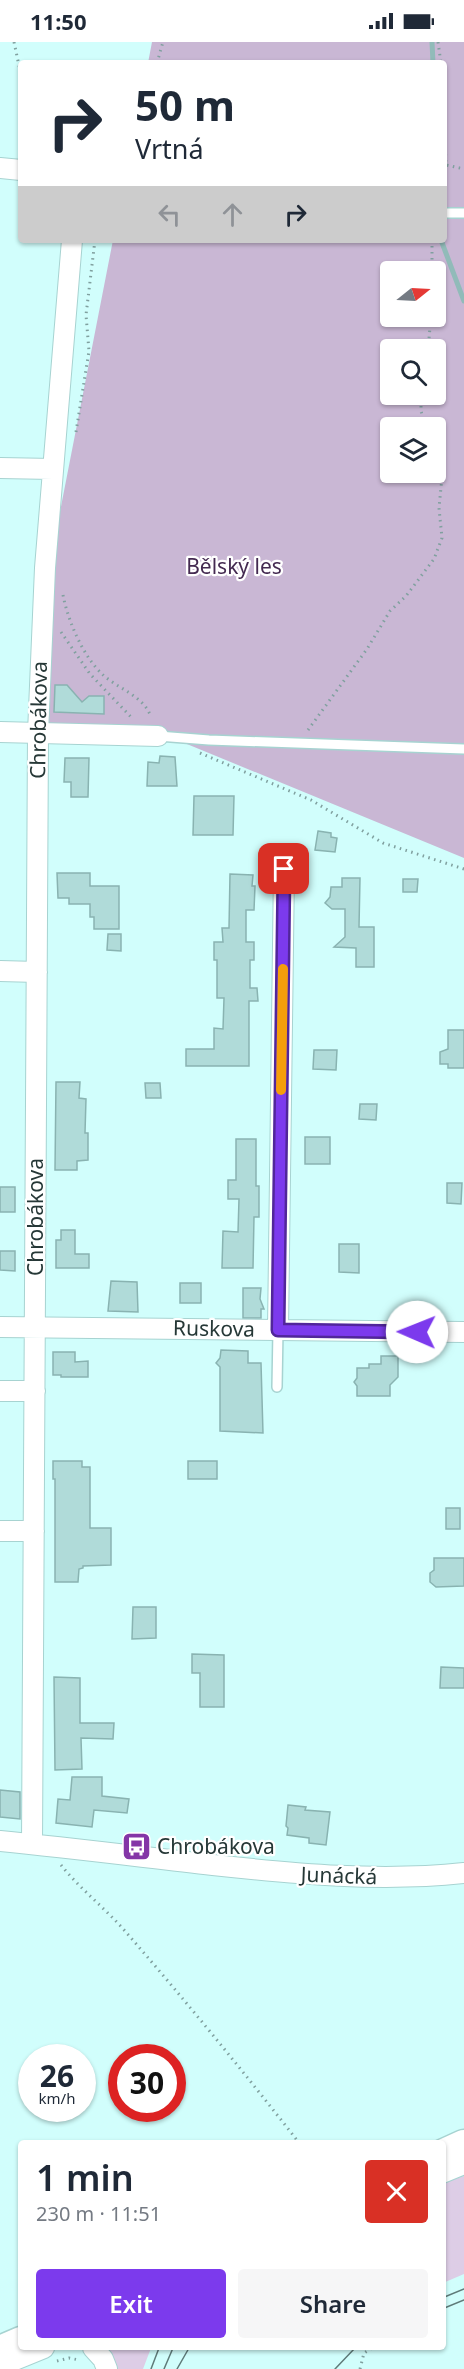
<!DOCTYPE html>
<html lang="en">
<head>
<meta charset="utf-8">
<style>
	:root { --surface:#fff; --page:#f6f6f7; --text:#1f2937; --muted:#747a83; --accent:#7c3aed }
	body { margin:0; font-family:"Noto Sans",sans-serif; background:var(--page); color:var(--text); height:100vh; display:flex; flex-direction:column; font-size:22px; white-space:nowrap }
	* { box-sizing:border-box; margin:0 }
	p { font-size:20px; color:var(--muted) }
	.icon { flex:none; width:33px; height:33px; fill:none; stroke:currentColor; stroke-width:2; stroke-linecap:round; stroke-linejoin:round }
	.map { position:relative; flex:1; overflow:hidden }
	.side { position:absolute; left:18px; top:2098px; width:428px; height:210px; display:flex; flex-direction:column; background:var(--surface); border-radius:6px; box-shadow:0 2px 4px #0004 }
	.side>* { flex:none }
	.hud { position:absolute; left:18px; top:18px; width:429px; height:183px; border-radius:6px; box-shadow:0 2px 4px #0004; background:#fff; color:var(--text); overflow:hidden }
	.needle { width:39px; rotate:72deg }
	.buttons { position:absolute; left:380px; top:219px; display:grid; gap:12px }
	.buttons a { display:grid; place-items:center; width:66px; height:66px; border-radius:6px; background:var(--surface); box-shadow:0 2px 4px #0004; font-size:30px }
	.speed { position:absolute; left:18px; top:2002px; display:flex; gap:12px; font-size:30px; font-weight:700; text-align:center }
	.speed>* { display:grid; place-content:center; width:78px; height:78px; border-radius:50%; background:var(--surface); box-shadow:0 2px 4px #0004; line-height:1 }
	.speed small { font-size:15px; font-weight:400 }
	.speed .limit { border:9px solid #d22; background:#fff; color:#111 }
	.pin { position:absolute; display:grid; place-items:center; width:51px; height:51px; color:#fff; margin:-26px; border-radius:12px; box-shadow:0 3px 9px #0006 }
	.me { position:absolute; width:66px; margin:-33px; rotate:271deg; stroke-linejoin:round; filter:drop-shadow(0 0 4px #0008) }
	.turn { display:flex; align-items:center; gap:21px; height:126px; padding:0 18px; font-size:27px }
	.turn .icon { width:78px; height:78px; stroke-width:2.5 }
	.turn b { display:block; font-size:42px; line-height:51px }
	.lanes { display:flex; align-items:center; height:57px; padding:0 18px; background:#0003; justify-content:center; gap:30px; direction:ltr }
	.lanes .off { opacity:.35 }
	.round { display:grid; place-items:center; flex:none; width:63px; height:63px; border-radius:6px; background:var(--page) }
	.headline { display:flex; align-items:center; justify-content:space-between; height:102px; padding:0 18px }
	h1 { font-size:36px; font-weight:600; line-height:45px }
	.cta { display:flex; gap:12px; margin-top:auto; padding:12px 18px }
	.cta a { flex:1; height:69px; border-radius:6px; background:var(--accent); color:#fff; font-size:24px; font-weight:600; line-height:69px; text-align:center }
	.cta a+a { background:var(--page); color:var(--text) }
	.status { display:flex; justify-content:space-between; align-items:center; height:42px; padding:0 30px; background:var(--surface); direction:ltr }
	.status svg { height:16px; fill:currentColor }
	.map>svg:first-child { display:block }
	.green { fill:#ddcde6 }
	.forest { fill:#c9b7d4; fill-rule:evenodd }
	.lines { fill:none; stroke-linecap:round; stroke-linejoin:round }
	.stream { stroke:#91bbb9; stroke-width:5 }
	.building { fill:#b0dbd9; stroke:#89b3b1; stroke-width:1.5 }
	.lane-casing { stroke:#a7d3d1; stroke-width:12 }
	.street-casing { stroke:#a7d3d1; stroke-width:22 }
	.primary-casing { stroke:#a7d3d1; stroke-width:33 }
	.path { stroke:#80a09f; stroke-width:3; stroke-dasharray:1.5 4.5; stroke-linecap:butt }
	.lane { stroke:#fff; stroke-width:9 }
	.street { stroke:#fff; stroke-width:20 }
	.primary { stroke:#fff; stroke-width:30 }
	.tram { stroke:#5f7b79; stroke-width:1.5 }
	.route-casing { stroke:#51269a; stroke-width:15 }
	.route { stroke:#7c3aed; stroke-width:10 }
	.slow { stroke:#f59e0b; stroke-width:10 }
	.labels { text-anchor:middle; stroke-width:4.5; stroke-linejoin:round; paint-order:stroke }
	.park-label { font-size:21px; fill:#442a51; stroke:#fff }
	.street-label { font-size:21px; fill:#263837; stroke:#fff }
	.poi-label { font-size:21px; fill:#263837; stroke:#fff; text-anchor:start }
</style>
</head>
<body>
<div class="status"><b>11:50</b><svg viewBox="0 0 49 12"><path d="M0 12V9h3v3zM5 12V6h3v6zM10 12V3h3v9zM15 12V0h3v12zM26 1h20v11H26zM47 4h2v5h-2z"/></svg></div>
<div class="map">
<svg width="464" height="2327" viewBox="0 0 464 2327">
	<rect width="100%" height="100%" fill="#d1fefc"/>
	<path class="green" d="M 464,2134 L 464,2232 L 443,2241 L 443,2141 Z
		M 106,2306 L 151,2306 L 143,2327 L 116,2327 Z"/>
	<path class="forest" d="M 152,0 L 464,0 L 464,816 L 165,693 L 31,684 L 49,526 L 113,198 L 444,198 L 444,21 L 148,21 ZM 390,230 L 435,230 L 435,274 L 390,274 ZM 390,308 L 435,308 L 435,352 L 390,352 ZM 390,386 L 435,386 L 435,430 L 390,430 Z"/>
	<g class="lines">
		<path class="stream" d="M 432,0 L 433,21
			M 441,198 L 464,259"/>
	</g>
	<path class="building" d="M 55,643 L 67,643 L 82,660 L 89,654 L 104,654 L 104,672 L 54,670 Z
		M 160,714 L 175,715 L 177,744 L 147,744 L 148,720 L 159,721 Z
		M 65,716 L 89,716 L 88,755 L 71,755 L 71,740 L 64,740 Z
		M 194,754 L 234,754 L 233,793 L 193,793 Z
		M 318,789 L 331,791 L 331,795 L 337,796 L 335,810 L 315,808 Z
		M 57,831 L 90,831 L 90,844 L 119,844 L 119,887 L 94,887 L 94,875 L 90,875 L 90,862 L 69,862 L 69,856 L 58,856 Z
		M 230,832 L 253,833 L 252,844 L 255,844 L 254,868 L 246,868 L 246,900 L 254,900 L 254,918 L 250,918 L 250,946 L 257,946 L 258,959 L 249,959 L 249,1024 L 186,1024 L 186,1007 L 214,1007 L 214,986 L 223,987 L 224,956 L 217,956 L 217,918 L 214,918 L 214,900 L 223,900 L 222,886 L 229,886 Z
		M 342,836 L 360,836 L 359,885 L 374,885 L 374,925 L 356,925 L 356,906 L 334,905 L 345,895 L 345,867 L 332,867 L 325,861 L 330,855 L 331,845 L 342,845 Z
		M 403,837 L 418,837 L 417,850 L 403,850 Z
		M 108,892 L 121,892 L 121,909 L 107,908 Z
		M 448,988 L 464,988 L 464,1026 L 448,1026 L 448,1022 L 440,1022 L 440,1010 L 448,1007 Z
		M 314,1008 L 337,1008 L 336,1028 L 313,1027 Z
		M 56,1040 L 80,1040 L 79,1056 L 86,1057 L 85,1091 L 88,1091 L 88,1118 L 77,1119 L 77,1128 L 55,1128 Z
		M 145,1041 L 160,1041 L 161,1056 L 146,1056 Z
		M 360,1062 L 377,1062 L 376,1078 L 359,1077 Z
		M 305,1095 L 330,1095 L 330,1122 L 305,1122 Z
		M 236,1097 L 256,1097 L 256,1144 L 259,1144 L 259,1175 L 254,1175 L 253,1226 L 222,1226 L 223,1189 L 238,1190 L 239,1157 L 228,1157 L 228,1138 L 236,1138 Z
		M 447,1141 L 462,1141 L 461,1162 L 447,1161 Z
		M 0,1145 L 15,1145 L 15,1170 L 0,1170 Z
		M 61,1188 L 75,1188 L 75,1212 L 89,1212 L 89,1226 L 56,1226 L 56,1198 L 61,1198 Z
		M 339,1202 L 359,1202 L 359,1231 L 339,1230 Z
		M 0,1209 L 15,1209 L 15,1229 L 0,1228 Z
		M 111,1239 L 137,1240 L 138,1270 L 108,1269 Z
		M 180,1241 L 201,1241 L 201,1261 L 180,1261 Z
		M 243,1246 L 261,1246 L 260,1257 L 264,1267 L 261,1267 L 261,1276 L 243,1276 Z
		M 221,1308 L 248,1309 L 248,1321 L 261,1321 L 263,1391 L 220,1389 L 220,1325 L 216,1321 L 220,1316 Z
		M 53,1310 L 75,1310 L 75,1320 L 88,1319 L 88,1335 L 61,1335 L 61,1333 L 53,1333 Z
		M 381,1314 L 398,1314 L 398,1335 L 390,1343 L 390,1354 L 357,1354 L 357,1344 L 354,1340 L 357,1336 L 357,1326 L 369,1326 L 369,1322 L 381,1322 Z
		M 53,1419 L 82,1419 L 82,1425 L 90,1425 L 90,1486 L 111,1486 L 111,1523 L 83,1524 L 83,1526 L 79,1527 L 78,1540 L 55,1540 L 55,1437 L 53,1437 Z
		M 188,1419 L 217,1419 L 217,1437 L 188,1437 Z
		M 446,1466 L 460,1466 L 460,1487 L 446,1487 Z
		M 434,1516 L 464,1516 L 464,1544 L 436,1545 L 430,1540 L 430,1531 L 434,1528 Z
		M 133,1565 L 156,1565 L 156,1596 L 132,1597 Z
		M 192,1612 L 224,1613 L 224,1665 L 200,1665 L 200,1631 L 192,1631 Z
		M 441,1625 L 464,1626 L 464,1646 L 440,1646 Z
		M 54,1635 L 80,1636 L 80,1681 L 114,1681 L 113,1697 L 81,1696 L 82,1727 L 55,1728 Z
		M 72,1735 L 102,1735 L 102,1754 L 129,1757 L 127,1771 L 94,1768 L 92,1785 L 56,1781 L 58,1757 L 70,1758 Z
		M 0,1748 L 20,1750 L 20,1777 L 0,1775 Z
		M 288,1763 L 306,1765 L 305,1768 L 330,1770 L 326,1803 L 309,1801 L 309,1796 L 287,1793 L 288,1786 L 286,1784 Z"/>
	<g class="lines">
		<defs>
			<path id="lane" d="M 444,171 L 464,171
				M 158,694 L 209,698 L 464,707
				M 277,1345 L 278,1288"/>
			<path id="street" d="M 0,126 L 21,128
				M 0,426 L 53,427
				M 0,690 L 158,694
				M 0,929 L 37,930
				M 0,1285 L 464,1290
				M 278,1288 L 284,827
				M 0,1349 L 35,1349
				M 0,1489 L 34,1489
				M 0,1799 C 71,1806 142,1815 213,1823 C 297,1832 380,1840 464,1831
				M 32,1802 L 38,691 L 45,526 L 72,198
				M 442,2131 L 464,2122
				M 93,2306 L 103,2317 L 107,2327
				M 0,2324 L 44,2306"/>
			<path id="primary" d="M 442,2113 L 464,2103
				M 0,2309 L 21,2300"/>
		</defs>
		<use href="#lane" class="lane-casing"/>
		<use href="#street" class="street-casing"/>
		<use href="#primary" class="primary-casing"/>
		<path class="path" d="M 14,0 L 21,33
			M 438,0 L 441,21
			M 157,21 L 163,0
			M 444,70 L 446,123 L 464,127
			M 432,198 L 432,230
			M 428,308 L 431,274
			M 421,352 L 421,369 L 426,386
			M 76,390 L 89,309 L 86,273 L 95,198
			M 63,553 C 68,579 83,614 102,632 C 118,647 144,654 151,675
			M 61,590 L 90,632 L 131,675
			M 308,688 L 367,607 L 390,569 L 406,554 L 434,517 L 442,496 L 439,466 L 442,435 L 435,411
			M 200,711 L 311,758 L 383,801 L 464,827
			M 61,1823 C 80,1847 105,1866 125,1889 C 185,1958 243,2029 300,2102
			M 362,2306 L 364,2311
			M 57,2319 L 69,2316 L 79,2318
			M 360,2327 L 364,2311 L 372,2306"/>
		<use href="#lane" class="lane"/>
		<use href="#street" class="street"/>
		<use href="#primary" class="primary"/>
		<path class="tram" d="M 442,2256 L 464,2247
			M 442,2267 L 464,2258
			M 151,2327 L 159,2306
			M 164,2327 L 173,2306
			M 177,2327 L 189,2306
			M 335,2327 L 355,2306"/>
	</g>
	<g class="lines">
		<defs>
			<path id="route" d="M 284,827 L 278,1288 L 417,1290"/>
		</defs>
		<use href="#route" class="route-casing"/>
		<use href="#route" class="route"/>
		<path class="slow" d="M 281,1048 L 283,927"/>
	</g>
	<defs>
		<symbol id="bus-square" viewBox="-11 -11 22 22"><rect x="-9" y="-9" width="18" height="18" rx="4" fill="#8436a7" stroke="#fff"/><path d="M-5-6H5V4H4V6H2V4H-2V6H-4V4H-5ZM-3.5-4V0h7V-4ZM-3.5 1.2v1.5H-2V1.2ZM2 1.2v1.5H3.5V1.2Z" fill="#fff"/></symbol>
	</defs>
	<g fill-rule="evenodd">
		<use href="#bus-square" x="120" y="1788" width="33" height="33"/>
	</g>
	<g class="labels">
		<g class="park-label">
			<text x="234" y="532">Bělský les</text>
		</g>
		<g class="street-label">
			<text transform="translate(39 678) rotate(-89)" y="7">Chrobákova</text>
			<text transform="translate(36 1175) rotate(-90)" y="7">Chrobákova</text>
			<text transform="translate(214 1287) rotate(1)" y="7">Ruskova</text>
			<text transform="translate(339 1834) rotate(2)" y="7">Junácká</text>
		</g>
		<g class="poi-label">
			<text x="157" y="1812">Chrobákova</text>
		</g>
	</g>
</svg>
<div class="buttons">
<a><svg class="needle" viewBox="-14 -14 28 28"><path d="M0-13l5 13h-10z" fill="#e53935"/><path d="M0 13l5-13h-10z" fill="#747a83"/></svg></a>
<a><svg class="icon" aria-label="search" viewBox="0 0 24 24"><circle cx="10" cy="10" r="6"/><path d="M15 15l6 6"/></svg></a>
<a><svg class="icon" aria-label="layers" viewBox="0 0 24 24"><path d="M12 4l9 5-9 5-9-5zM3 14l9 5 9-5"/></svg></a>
</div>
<div class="speed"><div>26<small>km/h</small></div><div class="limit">30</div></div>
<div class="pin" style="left:284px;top:827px;background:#d93025"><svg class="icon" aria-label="arrive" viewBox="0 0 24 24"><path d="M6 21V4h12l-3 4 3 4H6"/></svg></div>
<svg class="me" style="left:417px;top:1290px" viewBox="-20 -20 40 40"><circle r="19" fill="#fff"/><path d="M0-13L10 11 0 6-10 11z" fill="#7c3aed"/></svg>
<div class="hud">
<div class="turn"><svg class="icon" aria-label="right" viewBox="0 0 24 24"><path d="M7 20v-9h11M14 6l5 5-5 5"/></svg><div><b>50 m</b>Vrtná</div></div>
<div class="lanes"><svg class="icon off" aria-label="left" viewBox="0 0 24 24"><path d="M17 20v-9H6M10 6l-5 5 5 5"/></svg><svg class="icon off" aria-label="ahead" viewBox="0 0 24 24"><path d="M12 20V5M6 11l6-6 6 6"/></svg><svg class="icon" aria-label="right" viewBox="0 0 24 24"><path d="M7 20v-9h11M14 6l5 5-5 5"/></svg></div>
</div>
<section class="side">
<div class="headline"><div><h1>1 min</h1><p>230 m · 11:51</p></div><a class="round" style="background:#d93025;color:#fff"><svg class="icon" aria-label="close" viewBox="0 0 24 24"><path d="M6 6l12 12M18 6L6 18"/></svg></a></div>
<div class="cta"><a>Exit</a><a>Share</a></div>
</section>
</div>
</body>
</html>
